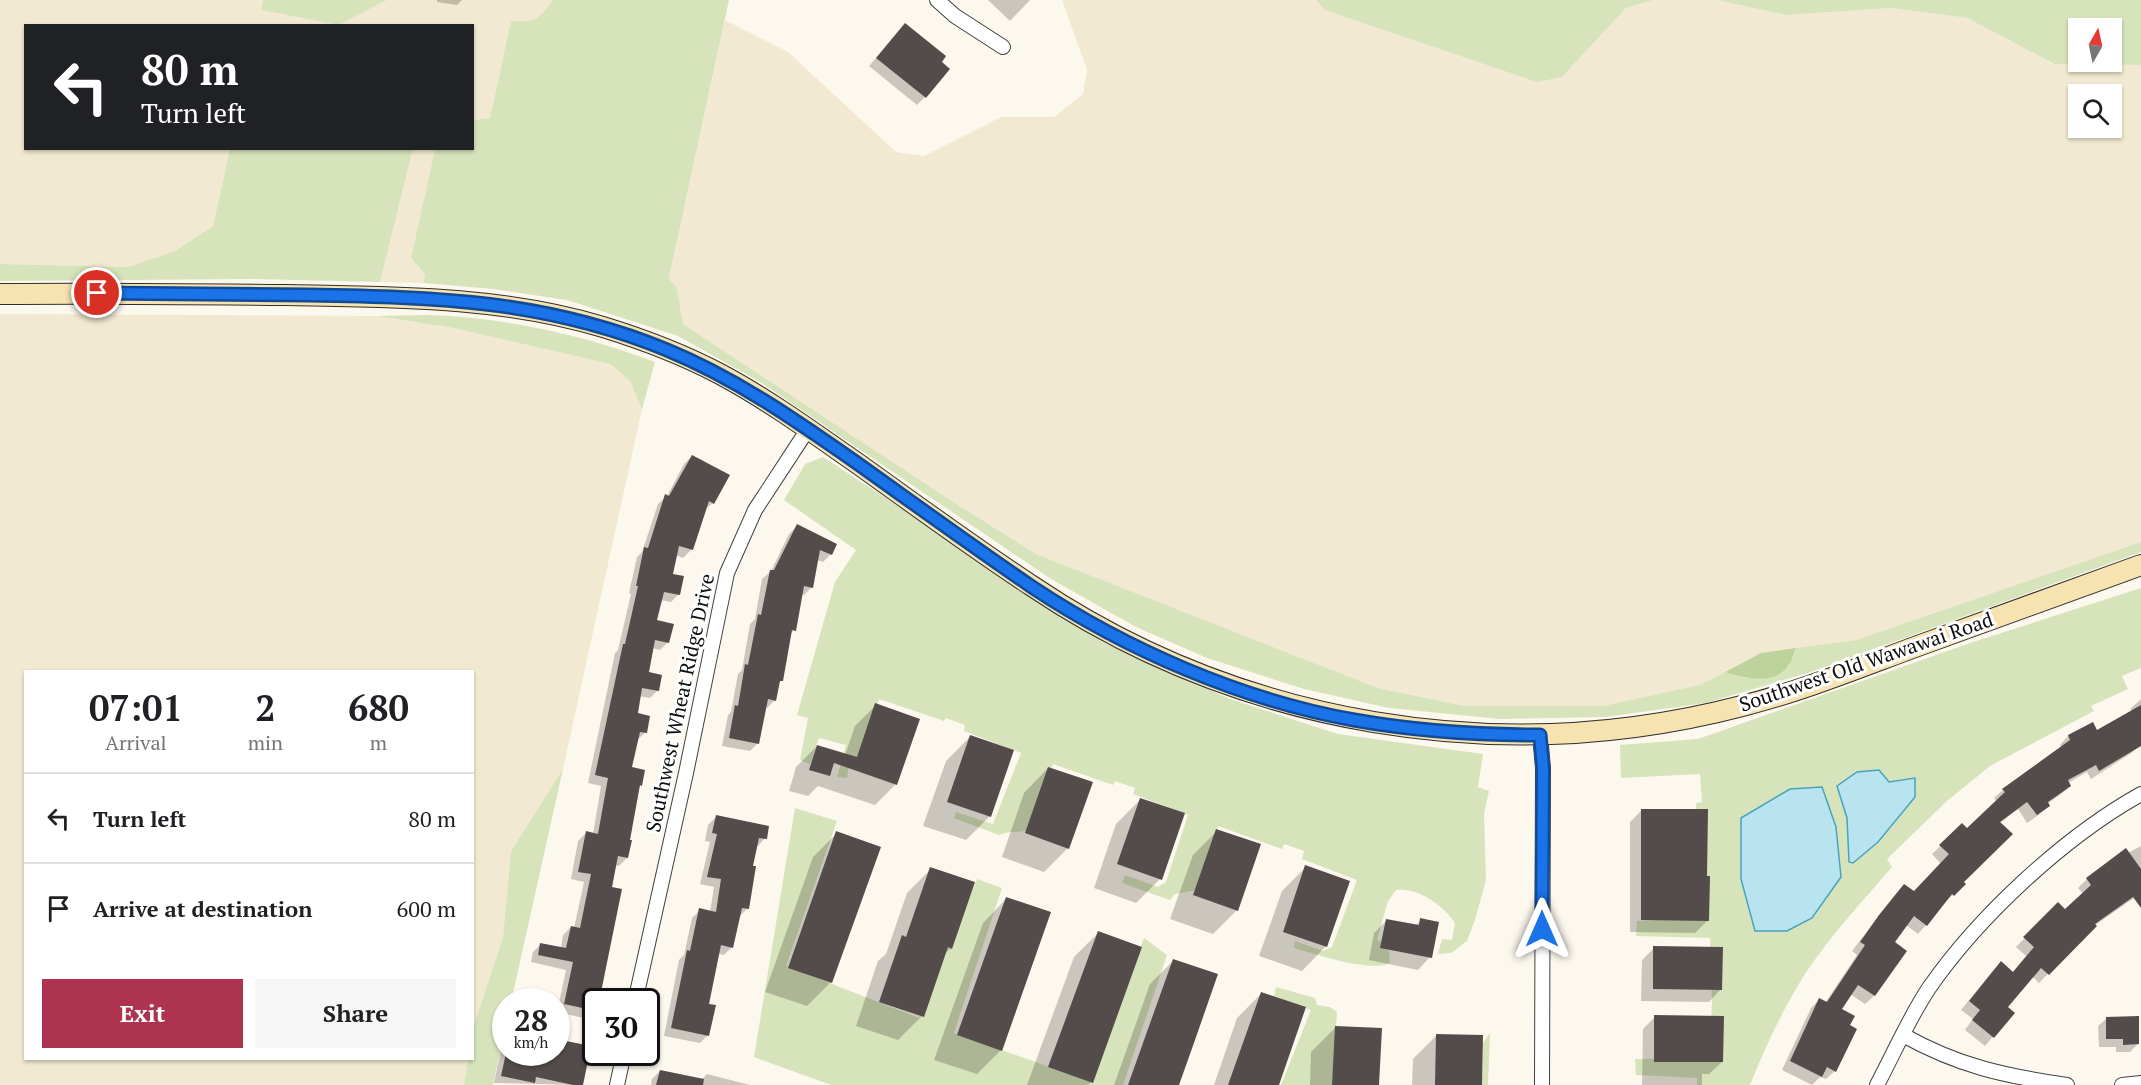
<!DOCTYPE html>
<html lang="en">
<head>
<meta charset="utf-8">
<style>
	:root { --surface:#fff; --page:#f6f6f6; --text:#202124; --muted:#757577; --line:#e0e0e0; --accent:#ae334e }
	body { margin:0; font-family:"PT Serif",serif; background:var(--page); color:var(--text); height:100vh; display:flex; flex-direction:column; font-size:22px; white-space:nowrap }
	* { box-sizing:border-box; margin:0 }
	p { font-size:20px; color:var(--muted) }
	.icon { flex:none; width:33px; height:33px; fill:none; stroke:currentColor; stroke-width:2; stroke-linecap:round; stroke-linejoin:round }
	.map { position:relative; flex:1; overflow:hidden }
	.details { position:absolute; left:24px; top:670px; width:450px; height:390px; display:flex; flex-direction:column; background:var(--surface); border-radius:0px; box-shadow:0 2px 4px #0004 }
	.details>* { flex:none }
	.top-card { position:absolute; left:24px; top:24px; width:450px; height:126px; border-radius:0px; box-shadow:0 2px 4px #0004; background:#202124; color:#fff; overflow:hidden }
	.needle { width:39px; rotate:9deg }
	.tools { position:absolute; left:2068px; top:18px; display:grid; gap:12px }
	.tools a { display:grid; place-items:center; width:54px; height:54px; border-radius:0px; background:var(--surface); box-shadow:0 2px 4px #0004; font-size:30px }
	.speed { position:absolute; left:492px; top:988px; display:flex; gap:12px; font-size:30px; font-weight:700; text-align:center }
	.speed>* { display:grid; place-content:center; width:78px; height:78px; border-radius:50%; background:var(--surface); box-shadow:0 2px 4px #0004; line-height:1 }
	.speed small { font-size:15px; font-weight:400 }
	.speed .limit { border:3px solid #111; border-radius:9px; background:#fff; color:#111 }
	.pin { position:absolute; display:grid; place-items:center; width:51px; height:51px; color:#fff; margin:-26px; border:3px solid #fff; border-radius:50%; box-shadow:0 2px 6px #0007 }
	.me { position:absolute; width:66px; margin:-33px; rotate:0deg; stroke-linejoin:round; filter:drop-shadow(0 0 4px #0008) }
	.turn { display:flex; align-items:center; gap:21px; height:126px; padding:0 18px; font-size:27px }
	.turn .icon { width:78px; height:78px; stroke-width:2.5 }
	.turn b { display:block; font-size:42px; line-height:51px }
	.eta { display:flex; justify-content:space-evenly; align-items:center; height:102px; text-align:center }
	.eta b { font-size:36px; font-weight:700; line-height:42px }
	.primary-button { display:flex; gap:12px; margin-top:auto; padding:12px 18px }
	.primary-button a { flex:1; height:69px; border-radius:0px; background:var(--accent); color:#fff; font-size:24px; font-weight:700; line-height:69px; text-align:center }
	.primary-button a+a { background:var(--page); color:var(--text) }
	ul { padding:0; list-style:none }
	li { display:flex; align-items:center; gap:18px; height:90px; padding:0 18px; border-top:2px solid var(--line) }
	li div { flex:1 }
	li b { display:block; font-size:22px }
	li em { font-style:normal }
	.map>svg:first-child { display:block }
	.farmland { fill:#f1e9d1; fill-rule:evenodd }
	.green { fill:#d7e4bb; fill-rule:evenodd }
	.forest { fill:#bed39c }
	.water { fill:#b8e4ef; stroke:#47a3bf; stroke-width:1.5 }
	.shadow { fill:#0003 }
	.building { fill:#544c4a }
	.lines { fill:none; stroke-linecap:round; stroke-linejoin:round }
	.street-casing { stroke:#404040; stroke-width:16 }
	.secondary-casing { stroke:#2f2f2f; stroke-width:22 }
	.street { stroke:#fff; stroke-width:14 }
	.secondary { stroke:#f7e3b0; stroke-width:20 }
	.route-casing { stroke:#114b97; stroke-width:15 }
	.route { stroke:#1a73e8; stroke-width:10 }
	.labels { text-anchor:middle; stroke-width:6; stroke-linejoin:round; paint-order:stroke }
	.street-label { font-size:20px; fill:#0d0d0d; stroke:#fff }
</style>
</head>
<body>
<div class="map">
<svg width="2141" height="1085" viewBox="0 0 2141 1085">
	<rect width="100%" height="100%" fill="#fdf8ee"/>
	<path class="farmland" d="M 0,0 L 263,0 L 261,9 L 339,25 L 387,0 L 553,0 L 544,13 L 530,23 L 511,22 L 490,118 L 473,120 L 472,26 L 26,26 L 26,148 L 230,149 L 213,226 L 175,251 L 128,267 L 0,264 Z
		M 1062,0 L 1316,0 L 1325,10 L 1562,77 L 1626,8 L 1653,0 L 1717,0 L 1786,15 L 1892,8 L 1967,18 L 2053,64 L 2141,65 L 2141,542 L 1856,640 L 1761,653 L 1699,685 L 1603,706 L 1465,706 L 1378,688 L 1036,554 L 944,496 L 683,324 L 677,288 L 669,280 L 725,20 L 788,52 L 896,152 L 924,156 L 1001,117 L 1054,117 L 1083,94 L 1087,70 ZM 2079,94 L 2112,94 L 2112,128 L 2079,128 Z
		M 413,149 L 435,149 L 411,258 L 425,274 L 423,283 L 380,282 Z
		M 0,314 L 377,316 L 453,328 L 610,364 L 630,381 L 642,409 L 563,769 L 511,851 L 503,937 L 473,1028 L 472,672 L 26,672 L 26,1059 L 468,1059 L 464,1085 L 0,1085 Z"/>
	<path class="green" d="M 263,0 L 387,0 L 339,25 L 261,10 Z
		M 553,0 L 729,0 L 669,279 L 677,288 L 683,324 L 944,496 L 1036,554 L 1378,688 L 1465,706 L 1603,706 L 1699,685 L 1725,672 L 1746,678 L 1788,667 L 1796,648 L 1856,640 L 2141,542 L 2141,552 L 1808,673 L 1706,703 L 1606,717 L 1500,719 L 1389,708 L 1304,689 L 1207,658 L 1136,627 L 1051,579 L 760,382 L 678,336 L 567,300 L 493,289 L 423,283 L 425,274 L 411,258 L 435,149 L 472,148 L 473,120 L 490,118 L 511,21 C 535,23 539,19 553,0 Z
		M 1316,0 L 1653,0 L 1626,8 L 1562,77 L 1537,82 L 1325,10 Z
		M 1717,0 L 2141,0 L 2141,65 L 2054,64 L 1967,18 L 1892,8 L 1786,15 ZM 2079,28 L 2112,28 L 2112,62 L 2079,62 Z
		M 230,149 L 413,149 L 380,282 L 252,279 L 0,281 L 0,264 L 128,267 L 175,251 L 213,226 Z
		M 377,316 C 402,316 426,314 450,316 C 520,321 590,337 655,362 L 642,409 L 630,381 L 610,364 L 453,328 Z
		M 823,457 L 883,496 L 999,576 L 1106,644 L 1230,699 L 1338,734 L 1483,754 L 1478,787 L 1489,791 L 1484,814 L 1486,880 L 1475,920 L 1467,941 L 1451,953 L 1438,954 L 1442,939 L 1452,940 L 1455,923 C 1443,905 1418,887 1396,890 L 1388,901 L 1377,940 L 1381,942 L 1381,948 L 1389,950 L 1390,963 C 1370,973 1316,954 1294,948 L 1295,941 L 1323,951 L 1332,947 L 1357,880 L 1302,859 L 1304,851 L 1284,844 L 1282,849 L 1218,826 L 1197,890 L 1175,894 L 1170,900 L 1122,883 L 1125,875 L 1158,887 L 1166,882 L 1188,815 L 1133,794 L 1135,788 L 1115,781 L 1113,785 L 1053,764 L 1030,830 C 1019,833 1008,831 999,835 L 954,818 L 956,812 L 993,824 L 1021,753 L 964,731 L 965,725 L 946,718 L 944,721 L 879,699 L 857,762 L 849,765 L 847,778 L 837,777 L 846,745 L 819,738 L 810,764 L 800,760 L 808,718 L 797,715 L 835,582 L 856,550 L 784,500 L 805,464 Z
		M 2141,588 L 2141,668 L 2122,676 L 2128,689 L 2091,706 L 2094,711 L 1990,766 L 1947,801 L 1887,859 L 1892,867 C 1862,902 1830,936 1805,974 C 1783,1009 1765,1047 1750,1085 L 1697,1085 L 1697,1078 L 1636,1075 L 1635,1059 L 1710,1058 L 1712,998 L 1710,938 L 1636,936 L 1637,921 L 1699,918 L 1696,803 L 1702,802 L 1700,774 L 1621,778 L 1620,745 L 1698,739 L 1970,643 Z
		M 563,769 L 511,1002 L 506,1002 L 505,1029 L 493,1085 L 464,1085 L 468,1059 L 472,1059 L 473,1028 L 503,937 L 511,851 Z
		M 795,808 L 837,821 L 786,966 L 919,1018 L 977,879 L 1002,888 L 954,1033 L 1089,1081 L 1144,938 L 1167,955 L 1123,1085 L 831,1085 L 754,1057 Z
		M 1276,987 L 1315,998 L 1317,1005 L 1330,1007 L 1337,1012 L 1332,1085 L 1281,1085 L 1311,1010 L 1274,996 Z
		M 1490,1033 L 1488,1085 L 1482,1085 L 1483,1043 Z"/>
	<path class="forest" d="M 1796,648 C 1793,654 1792,662 1788,666 C 1773,686 1744,678 1725,672 L 1761,653 Z"/>
	<path class="water" d="M 1879,770 L 1889,782 L 1915,778 L 1915,797 L 1878,842 L 1853,863 L 1849,862 L 1847,818 L 1837,786 L 1857,772 Z
		M 1822,787 L 1836,827 L 1841,877 L 1812,918 L 1787,931 L 1755,931 L 1741,879 L 1741,818 L 1790,789 Z"/>
	<path class="shadow" d="M 437,0 L 462,0 L 457,5 L 437,2 Z
		M 988,0 L 1030,0 L 1010,21 Z
		M 905,25 L 925,97 L 917,105 L 869,66 Z
		M 692,456 L 713,503 L 704,510 L 691,550 L 683,558 L 675,555 L 671,575 L 679,594 L 671,602 L 660,600 L 655,621 L 668,642 L 660,650 L 652,648 L 647,673 L 658,690 L 650,698 L 639,696 L 636,715 L 645,733 L 637,740 L 630,768 L 641,785 L 637,788 L 627,858 L 619,866 L 615,865 L 596,1011 L 588,1019 L 557,1012 L 566,970 L 531,962 L 533,952 L 541,944 L 561,948 L 563,935 L 571,927 L 574,928 L 584,882 L 571,879 L 578,841 L 586,833 L 593,834 L 601,786 L 588,783 L 615,653 L 618,650 L 631,594 L 629,593 L 637,557 L 642,552 L 658,504 L 667,496 L 684,464 Z
		M 797,526 L 835,545 L 830,555 L 823,562 L 817,560 L 812,587 L 804,595 L 801,594 L 794,630 L 790,635 L 781,680 L 778,684 L 775,700 L 767,708 L 765,708 L 758,743 L 750,751 L 722,746 L 728,715 L 731,712 L 738,674 L 742,670 L 750,624 L 755,619 L 762,579 L 771,571 L 789,534 Z
		M 2141,699 L 2141,735 L 2139,746 L 2130,754 L 2091,779 L 2087,772 L 2068,783 L 2070,786 L 2061,794 L 2047,804 L 2048,806 L 2040,814 L 2027,823 L 2018,809 L 2000,823 L 1962,882 L 1964,884 L 1944,903 L 1926,925 L 1918,934 L 1906,925 L 1893,943 L 1905,951 L 1874,996 L 1865,1004 L 1850,994 L 1840,1010 L 1835,1071 L 1826,1079 L 1820,1077 L 1812,1085 L 1782,1070 L 1811,1008 L 1819,1000 L 1825,1003 L 1857,955 L 1852,951 L 1896,894 L 1904,886 L 1914,893 L 1941,864 L 1932,854 L 1962,825 L 1967,830 L 1997,802 L 1994,798 L 2003,790 L 2061,748 L 2060,745 L 2068,736 L 2092,724 L 2096,732 L 2132,712 L 2130,709 Z
		M 876,705 L 896,784 L 875,805 L 818,786 L 808,796 L 789,791 L 796,767 L 817,746 L 845,755 L 855,726 Z
		M 970,737 L 990,816 L 966,840 L 923,826 L 946,761 Z
		M 1048,768 L 1068,848 L 1044,872 L 1002,857 L 1024,793 Z
		M 1140,800 L 1160,879 L 1136,903 L 1094,888 L 1116,824 Z
		M 1642,810 L 1705,877 L 1708,920 L 1695,933 L 1630,932 L 1630,822 Z
		M 716,817 L 765,838 L 758,846 L 756,846 L 751,867 L 748,908 L 740,916 L 732,947 L 724,955 L 718,954 L 707,1005 L 708,1035 L 700,1043 L 664,1036 L 679,960 L 684,955 L 692,918 L 700,910 L 710,912 L 714,887 L 700,884 L 710,842 L 705,841 L 708,825 Z
		M 1217,831 L 1237,910 L 1213,934 L 1170,919 L 1193,855 Z
		M 837,833 L 831,982 L 807,1006 L 765,992 L 813,857 Z
		M 2141,846 L 2141,893 L 2094,926 L 2039,983 L 2032,976 L 2006,1008 L 2013,1013 L 1985,1046 L 1965,1030 L 1973,1019 L 1961,1010 L 1992,972 L 2001,963 L 2012,973 L 2026,956 L 2016,947 L 2058,904 L 2065,911 L 2083,894 L 2078,888 L 2087,879 L 2125,850 L 2128,853 Z
		M 1306,867 L 1326,946 L 1302,971 L 1259,956 L 1282,891 Z
		M 931,869 L 951,948 L 944,955 L 922,1016 L 898,1040 L 856,1026 L 878,961 L 886,954 L 907,893 Z
		M 1007,898 L 1001,1050 L 977,1074 L 934,1060 L 983,923 Z
		M 1421,920 L 1430,957 L 1418,970 L 1369,960 L 1374,933 L 1386,921 L 1415,926 Z
		M 1098,933 L 1091,1082 L 1088,1085 L 1027,1085 L 1074,957 Z
		M 1654,948 L 1721,989 L 1709,1002 L 1641,1001 L 1642,960 Z
		M 1174,960 L 1177,1085 L 1114,1085 L 1150,984 Z
		M 1261,994 L 1277,1085 L 1214,1085 L 1237,1018 Z
		M 1655,1017 L 1722,1062 L 1709,1074 L 1702,1074 L 1702,1085 L 1642,1085 L 1643,1029 Z
		M 2106,1019 L 2138,1044 L 2130,1052 L 2116,1052 L 2116,1047 L 2099,1047 L 2098,1026 Z
		M 1335,1028 L 1378,1085 L 1310,1085 L 1311,1052 Z
		M 1437,1035 L 1480,1085 L 1412,1085 L 1413,1059 Z
		M 506,1041 L 506,1053 L 556,1053 L 556,1041 L 589,1047 L 581,1085 L 494,1083 L 502,1045 Z
		M 660,1071 L 701,1080 L 707,1074 L 750,1085 L 651,1085 L 652,1079 Z"/>
	<path class="building" d="M 905,23 L 946,56 L 942,62 L 950,69 L 926,98 L 876,58 Z
		M 692,455 L 730,475 L 714,504 L 709,501 L 693,550 L 679,546 L 673,574 L 684,576 L 680,595 L 664,592 L 657,620 L 674,624 L 669,643 L 655,640 L 649,672 L 662,675 L 659,691 L 642,688 L 638,713 L 650,716 L 647,733 L 640,732 L 632,767 L 645,770 L 642,786 L 640,785 L 630,840 L 632,840 L 628,858 L 618,856 L 612,887 L 622,889 L 599,1002 L 596,1002 L 596,1011 L 564,1004 L 573,962 L 538,955 L 540,943 L 566,948 L 571,926 L 580,928 L 591,874 L 578,872 L 586,831 L 598,834 L 608,778 L 595,775 L 623,644 L 625,644 L 638,586 L 636,586 L 644,547 L 648,548 L 665,494 L 669,496 Z
		M 797,524 L 837,544 L 832,555 L 820,550 L 813,588 L 804,586 L 796,631 L 792,630 L 783,681 L 780,681 L 776,701 L 768,699 L 759,744 L 729,738 L 735,705 L 738,706 L 745,664 L 748,665 L 758,614 L 761,615 L 770,570 L 774,570 Z
		M 875,703 L 920,719 L 897,785 L 834,763 L 830,776 L 809,770 L 817,745 L 857,757 Z
		M 2141,705 L 2141,746 L 2099,771 L 2096,765 L 2068,780 L 2071,786 L 2048,802 L 2050,806 L 2037,815 L 2027,802 L 2000,822 L 2013,834 L 1964,882 L 1966,884 L 1954,896 L 1952,894 L 1927,926 L 1914,916 L 1895,942 L 1907,951 L 1875,996 L 1858,985 L 1842,1009 L 1855,1016 L 1850,1025 L 1857,1029 L 1836,1072 L 1827,1067 L 1822,1077 L 1790,1061 L 1819,998 L 1827,1002 L 1865,945 L 1860,942 L 1879,915 L 1904,884 L 1914,891 L 1949,854 L 1939,845 L 1962,823 L 1967,828 L 2005,792 L 2002,789 L 2070,740 L 2068,735 L 2093,722 L 2097,730 Z
		M 970,735 L 1014,750 L 991,817 L 947,802 Z
		M 1048,767 L 1093,782 L 1069,849 L 1025,833 Z
		M 1140,798 L 1185,813 L 1162,880 L 1117,864 Z
		M 1641,809 L 1708,809 L 1707,876 L 1710,876 L 1709,921 L 1641,920 Z
		M 716,815 L 769,826 L 767,839 L 759,838 L 753,866 L 756,866 L 749,909 L 742,908 L 733,948 L 721,945 L 709,1004 L 716,1005 L 709,1036 L 671,1028 L 687,950 L 690,951 L 699,908 L 716,912 L 721,879 L 707,877 L 717,834 L 712,833 Z
		M 1216,829 L 1261,844 L 1238,911 L 1193,895 Z
		M 836,831 L 881,847 L 832,983 L 788,968 Z
		M 2126,848 L 2141,869 L 2141,908 L 2133,897 L 2095,924 L 2097,926 L 2049,975 L 2041,968 L 2008,1007 L 2015,1013 L 1994,1038 L 1972,1020 L 1980,1010 L 1969,1001 L 2001,961 L 2013,972 L 2034,947 L 2023,937 L 2058,902 L 2065,909 L 2091,885 L 2086,878 Z
		M 1305,865 L 1350,881 L 1327,947 L 1283,932 Z
		M 930,867 L 975,882 L 952,949 L 948,947 L 924,1017 L 879,1002 L 902,935 L 906,937 Z
		M 1006,897 L 1051,912 L 1002,1051 L 957,1035 Z
		M 1420,918 L 1439,922 L 1432,958 L 1380,948 L 1386,919 L 1419,925 Z
		M 1098,931 L 1142,947 L 1093,1083 L 1048,1067 Z
		M 1653,946 L 1723,947 L 1722,990 L 1653,989 Z
		M 1173,959 L 1218,974 L 1195,1040 L 1179,1085 L 1128,1085 Z
		M 1261,992 L 1306,1007 L 1279,1085 L 1228,1085 Z
		M 1654,1015 L 1724,1016 L 1723,1062 L 1654,1062 Z
		M 2139,1016 L 2139,1044 L 2123,1045 L 2123,1039 L 2106,1039 L 2106,1017 Z
		M 1335,1026 L 1382,1028 L 1379,1085 L 1332,1085 Z
		M 1436,1034 L 1483,1035 L 1482,1085 L 1435,1085 Z
		M 561,1040 L 591,1046 L 583,1085 L 573,1085 L 536,1077 L 535,1083 L 501,1076 L 506,1053 L 558,1053 Z
		M 660,1070 L 704,1079 L 703,1085 L 656,1085 Z"/>
	<g class="lines">
		<defs>
			<path id="street" d="M 937,0 L 955,16 L 1003,47
				M 1540,735 L 1543,768 L 1542,1085
				M 635,1002 L 686,773 L 727,573 L 755,510 L 808,429
				M 1903,1035 C 1958,1066 2005,1076 2067,1085
				M 617,1085 L 624,1053
				M 1877,1085 C 1894,1053 1909,1018 1929,988 C 1979,916 2064,837 2141,794
				M 2122,1085 L 2141,1083"/>
			<path id="secondary" d="M 0,294 C 95,293 191,294 286,295 C 393,297 500,296 603,327 C 642,339 684,355 720,374 C 767,399 811,431 854,461 C 913,503 971,546 1032,586 C 1240,726 1500,769 1742,706 C 1802,691 1858,668 1915,647 C 1991,619 2066,592 2141,565"/>
		</defs>
		<use href="#street" class="street-casing"/>
		<use href="#secondary" class="secondary-casing"/>
		<use href="#street" class="street"/>
		<use href="#secondary" class="secondary"/>
	</g>
	<g class="lines">
		<defs>
			<path id="route" d="M 97,293 C 167,294 237,294 307,295 C 436,297 546,300 667,350 C 735,378 794,419 854,461 C 913,503 972,546 1032,587 C 1127,650 1242,700 1354,720 C 1416,731 1478,735 1540,735 L 1543,768 L 1542,929"/>
		</defs>
		<use href="#route" class="route-casing"/>
		<use href="#route" class="route"/>
	</g>
	<g class="labels">
		<g class="street-label">
			<text transform="translate(1866 662) rotate(-19)" y="7">Southwest Old Wawawai Road</text>
			<text transform="translate(680 703) rotate(-78)" y="7">Southwest Wheat Ridge Drive</text>
		</g>
	</g>
</svg>
<div class="tools">
<a><svg class="needle" viewBox="-14 -14 28 28"><path d="M0-13l5 13h-10z" fill="#e53935"/><path d="M0 13l5-13h-10z" fill="#757577"/></svg></a>
<a><svg class="icon" aria-label="search" viewBox="0 0 24 24"><circle cx="10" cy="10" r="6"/><path d="M15 15l6 6"/></svg></a>
</div>
<div class="speed"><div>28<small>km/h</small></div><div class="limit">30</div></div>
<div class="pin" style="left:97px;top:293px;background:#d93025"><svg class="icon" aria-label="arrive" viewBox="0 0 24 24"><path d="M6 21V4h12l-3 4 3 4H6"/></svg></div>
<svg class="me" style="left:1542px;top:929px" viewBox="-20 -20 40 40"><path d="M0-17L14 15 0 8-14 15z" fill="#1a73e8" stroke="#fff" stroke-width="4"/></svg>
<div class="top-card">
<div class="turn"><svg class="icon" aria-label="left" viewBox="0 0 24 24"><path d="M17 20v-9H6M10 6l-5 5 5 5"/></svg><div><b>80 m</b>Turn left</div></div>
</div>
<section class="details">
<div class="eta">
<div><b>07:01</b><p>Arrival</p></div>
<div><b>2</b><p>min</p></div>
<div><b>680</b><p>m</p></div>
</div>
<ul>
<li><svg class="icon" aria-label="left" viewBox="0 0 24 24"><path d="M17 20v-9H6M10 6l-5 5 5 5"/></svg><div><b>Turn left</b></div><em>80 m</em></li>
<li><svg class="icon" aria-label="arrive" viewBox="0 0 24 24"><path d="M6 21V4h12l-3 4 3 4H6"/></svg><div><b>Arrive at destination</b></div><em>600 m</em></li>
</ul>
<div class="primary-button"><a>Exit</a><a>Share</a></div>
</section>
</div>
</body>
</html>
